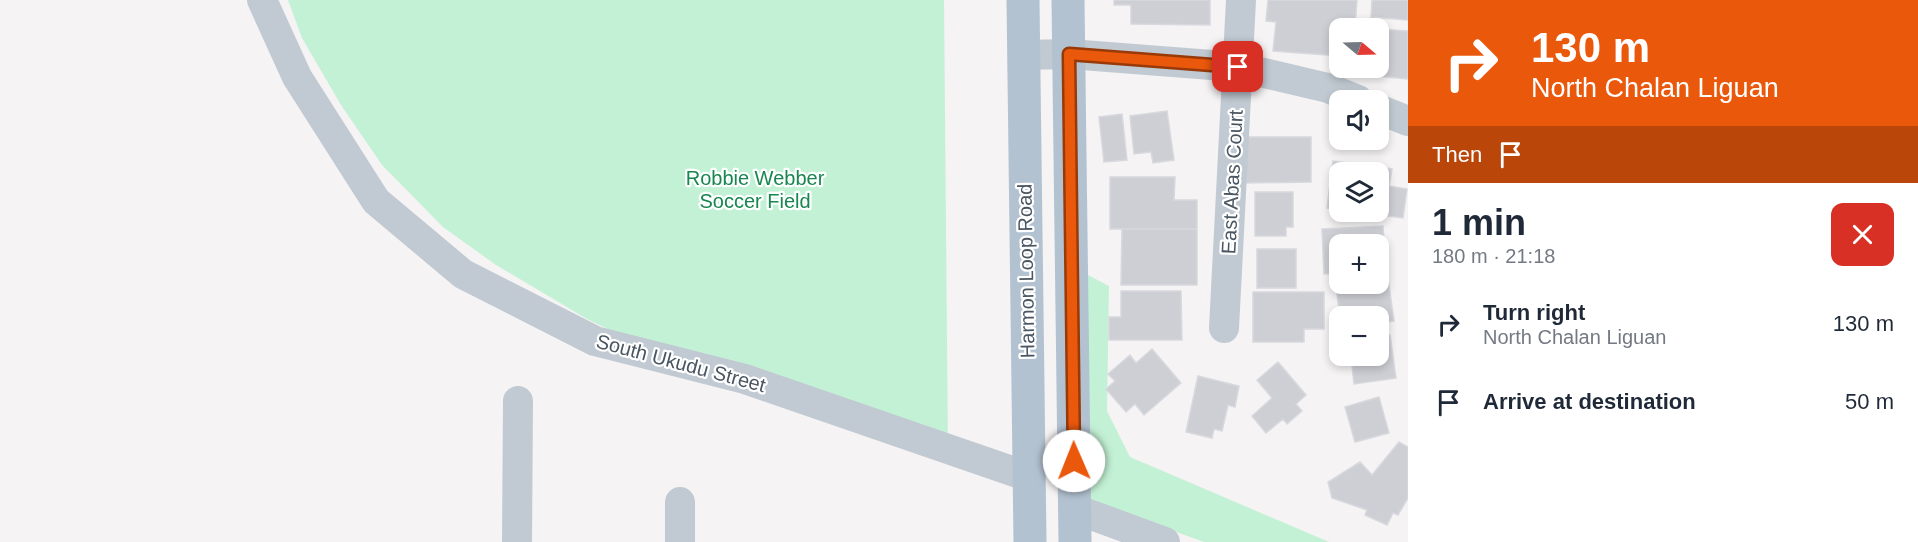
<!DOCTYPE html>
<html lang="en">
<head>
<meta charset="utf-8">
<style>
	:root { --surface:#fff; --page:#f6f6f7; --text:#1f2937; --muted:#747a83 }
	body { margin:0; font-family:Helvetica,sans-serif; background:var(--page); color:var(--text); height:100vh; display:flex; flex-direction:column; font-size:22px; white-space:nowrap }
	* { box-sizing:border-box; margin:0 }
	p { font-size:20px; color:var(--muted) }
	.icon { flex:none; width:33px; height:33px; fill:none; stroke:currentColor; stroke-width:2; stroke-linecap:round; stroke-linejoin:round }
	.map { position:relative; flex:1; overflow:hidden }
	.drawer { display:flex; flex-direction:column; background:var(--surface); width:510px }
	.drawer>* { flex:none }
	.hud { background:#ea580c; color:#fff; overflow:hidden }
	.needle { width:39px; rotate:109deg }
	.controls { position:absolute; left:1329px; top:18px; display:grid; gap:12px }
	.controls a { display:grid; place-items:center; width:60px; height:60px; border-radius:12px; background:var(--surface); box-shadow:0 3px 9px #0003; font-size:30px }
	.pin { position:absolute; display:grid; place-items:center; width:51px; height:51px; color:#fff; margin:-26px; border-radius:12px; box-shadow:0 3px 9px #0006 }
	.me { position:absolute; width:66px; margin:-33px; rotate:359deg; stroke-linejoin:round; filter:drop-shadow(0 0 4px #0008) }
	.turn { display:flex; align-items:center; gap:21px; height:126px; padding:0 24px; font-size:27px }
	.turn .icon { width:78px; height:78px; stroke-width:2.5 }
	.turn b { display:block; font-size:42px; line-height:51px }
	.then { display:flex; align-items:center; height:57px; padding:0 24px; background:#0003; gap:12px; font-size:22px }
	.round { display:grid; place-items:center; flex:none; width:63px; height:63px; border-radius:12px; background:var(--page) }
	.summary { display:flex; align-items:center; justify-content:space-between; height:102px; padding:0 24px }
	h1 { font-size:36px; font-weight:600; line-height:45px }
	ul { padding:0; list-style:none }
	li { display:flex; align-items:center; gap:18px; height:78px; padding:0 24px }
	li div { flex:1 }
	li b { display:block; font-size:22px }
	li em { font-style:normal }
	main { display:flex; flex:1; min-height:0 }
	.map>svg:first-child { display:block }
	.green { fill:#c3f1d5 }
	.building { fill:#cdcfd5; stroke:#d7d9de; stroke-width:1.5 }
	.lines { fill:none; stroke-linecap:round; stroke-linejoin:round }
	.minor { stroke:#c1cad2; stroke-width:30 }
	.major { stroke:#b3c2d1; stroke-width:33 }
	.route-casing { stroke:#983908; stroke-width:15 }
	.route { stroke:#ea580c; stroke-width:10 }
	.labels { text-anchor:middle; stroke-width:4.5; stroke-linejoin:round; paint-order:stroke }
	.park-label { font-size:20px; fill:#17864f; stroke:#fff }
	.street-label { font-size:20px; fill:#4a5661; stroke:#fff }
</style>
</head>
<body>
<main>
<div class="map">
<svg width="1408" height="542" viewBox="0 0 1408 542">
	<rect width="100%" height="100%" fill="#f5f3f3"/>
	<path class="green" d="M 288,0 L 944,0 L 948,456 L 687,367 L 587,319 L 496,265 L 443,227 L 382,165 L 341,105 L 302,38 Z
		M 1088,275 L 1109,286 L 1107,411 L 1130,457 L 1329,542 L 1204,542 L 1085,499 Z"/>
	<path class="building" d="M 1114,0 L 1210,0 L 1210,25 L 1131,24 L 1131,5 L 1114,5 Z
		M 1268,0 L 1357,0 L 1355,28 L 1340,28 L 1340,56 L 1273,51 L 1276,22 L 1266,21 Z
		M 1372,0 L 1408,0 L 1408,20 L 1371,17 Z
		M 1378,29 L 1408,31 L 1408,79 L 1366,75 L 1367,68 L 1378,68 Z
		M 1167,111 L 1174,160 L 1153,163 L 1151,152 L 1134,154 L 1130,116 Z
		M 1122,114 L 1127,160 L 1104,162 L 1099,117 Z
		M 1245,137 L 1311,137 L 1311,182 L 1246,183 Z
		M 1333,161 L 1392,169 L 1389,186 L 1407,189 L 1403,218 L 1357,212 L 1378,212 L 1378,172 L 1340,172 L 1340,209 L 1327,208 Z
		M 1110,177 L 1175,177 L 1174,200 L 1197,200 L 1197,229 L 1110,229 Z
		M 1255,192 L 1293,192 L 1293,227 L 1286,227 L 1286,236 L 1255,236 Z
		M 1383,226 L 1385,262 L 1378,263 L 1378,244 L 1340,244 L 1340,273 L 1324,274 L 1322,229 Z
		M 1122,229 L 1197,229 L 1197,285 L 1121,285 Z
		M 1257,249 L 1296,249 L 1296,288 L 1257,288 Z
		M 1388,278 L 1394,321 L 1378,323 L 1378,316 L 1340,316 L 1335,280 L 1340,280 L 1340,284 L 1378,284 L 1378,279 Z
		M 1121,291 L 1181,291 L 1182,340 L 1109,340 L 1109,317 L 1121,317 Z
		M 1253,292 L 1324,292 L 1324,329 L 1304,329 L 1304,342 L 1253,342 Z
		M 1390,335 L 1396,378 L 1354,384 L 1351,356 L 1378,356 L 1378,336 Z
		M 1152,349 L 1181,383 L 1144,415 L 1135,404 L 1126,412 L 1106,389 L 1115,381 L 1108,374 L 1130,355 L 1136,363 Z
		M 1278,362 L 1306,395 L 1296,404 L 1302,411 L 1287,424 L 1283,419 L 1266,433 L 1252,416 L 1272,398 L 1257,380 Z
		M 1198,376 L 1239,386 L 1235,407 L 1228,405 L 1222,431 L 1214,429 L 1212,438 L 1186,432 Z
		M 1379,397 L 1389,433 L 1355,442 L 1345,407 Z
		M 1399,442 L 1408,447 L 1408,498 L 1398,515 L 1393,513 L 1387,525 L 1365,515 L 1367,510 L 1332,498 L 1328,482 L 1360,462 L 1372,475 Z"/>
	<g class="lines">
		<path class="minor" d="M 262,0 L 297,77 L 376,201 L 463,274 L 595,341 L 745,379 L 1029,477
			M 1024,55 L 1069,54 L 1238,67 L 1328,88 L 1358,100
			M 1378,109 L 1408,121
			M 1224,328 L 1241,0
			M 680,502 L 680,542
			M 1075,509 L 1165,542
			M 517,542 L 518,401"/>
		<path class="major" d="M 1023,0 L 1030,542
			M 1068,0 L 1075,542"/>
	</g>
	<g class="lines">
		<defs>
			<path id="route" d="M 1074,461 L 1069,54 L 1238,67"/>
		</defs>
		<use href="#route" class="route-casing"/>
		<use href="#route" class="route"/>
	</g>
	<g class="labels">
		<g class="park-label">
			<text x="755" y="185">Robbie Webber<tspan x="755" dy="23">Soccer Field</tspan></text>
		</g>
		<g class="street-label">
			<text transform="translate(1232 182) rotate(-87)" y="7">East Abas Court</text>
			<text transform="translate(1026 271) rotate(-91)" y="7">Harmon Loop Road</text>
			<text transform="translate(681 363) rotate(15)" y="7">South Ukudu Street</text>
		</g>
	</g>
</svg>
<div class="controls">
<a><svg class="needle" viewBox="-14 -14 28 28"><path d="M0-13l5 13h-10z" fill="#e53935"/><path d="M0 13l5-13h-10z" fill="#747a83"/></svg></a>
<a><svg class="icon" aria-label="sound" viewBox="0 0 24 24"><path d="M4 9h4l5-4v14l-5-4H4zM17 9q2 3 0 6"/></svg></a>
<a><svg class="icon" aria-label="layers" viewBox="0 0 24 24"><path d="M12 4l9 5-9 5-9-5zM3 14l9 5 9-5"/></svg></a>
<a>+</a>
<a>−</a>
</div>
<div class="pin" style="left:1238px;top:67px;background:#d93025"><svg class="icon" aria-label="arrive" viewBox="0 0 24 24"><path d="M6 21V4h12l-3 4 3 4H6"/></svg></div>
<svg class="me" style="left:1074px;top:461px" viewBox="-20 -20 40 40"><circle r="19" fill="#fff"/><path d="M0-13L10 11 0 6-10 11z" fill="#ea580c"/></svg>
</div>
<section class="drawer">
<div class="hud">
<div class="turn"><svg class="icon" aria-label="right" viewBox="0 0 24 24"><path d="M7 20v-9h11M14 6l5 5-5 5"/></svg><div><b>130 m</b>North Chalan Liguan</div></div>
<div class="then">Then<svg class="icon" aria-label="arrive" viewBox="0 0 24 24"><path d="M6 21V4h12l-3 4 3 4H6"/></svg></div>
</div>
<div class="summary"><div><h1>1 min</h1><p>180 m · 21:18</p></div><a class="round" style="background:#d93025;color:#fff"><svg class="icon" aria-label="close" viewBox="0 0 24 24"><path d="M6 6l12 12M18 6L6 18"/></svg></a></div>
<ul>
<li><svg class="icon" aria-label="right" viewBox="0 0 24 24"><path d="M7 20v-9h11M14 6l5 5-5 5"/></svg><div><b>Turn right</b><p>North Chalan Liguan</p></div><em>130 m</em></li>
<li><svg class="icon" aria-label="arrive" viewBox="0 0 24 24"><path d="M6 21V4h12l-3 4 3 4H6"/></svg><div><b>Arrive at destination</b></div><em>50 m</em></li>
</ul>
</section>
</main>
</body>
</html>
